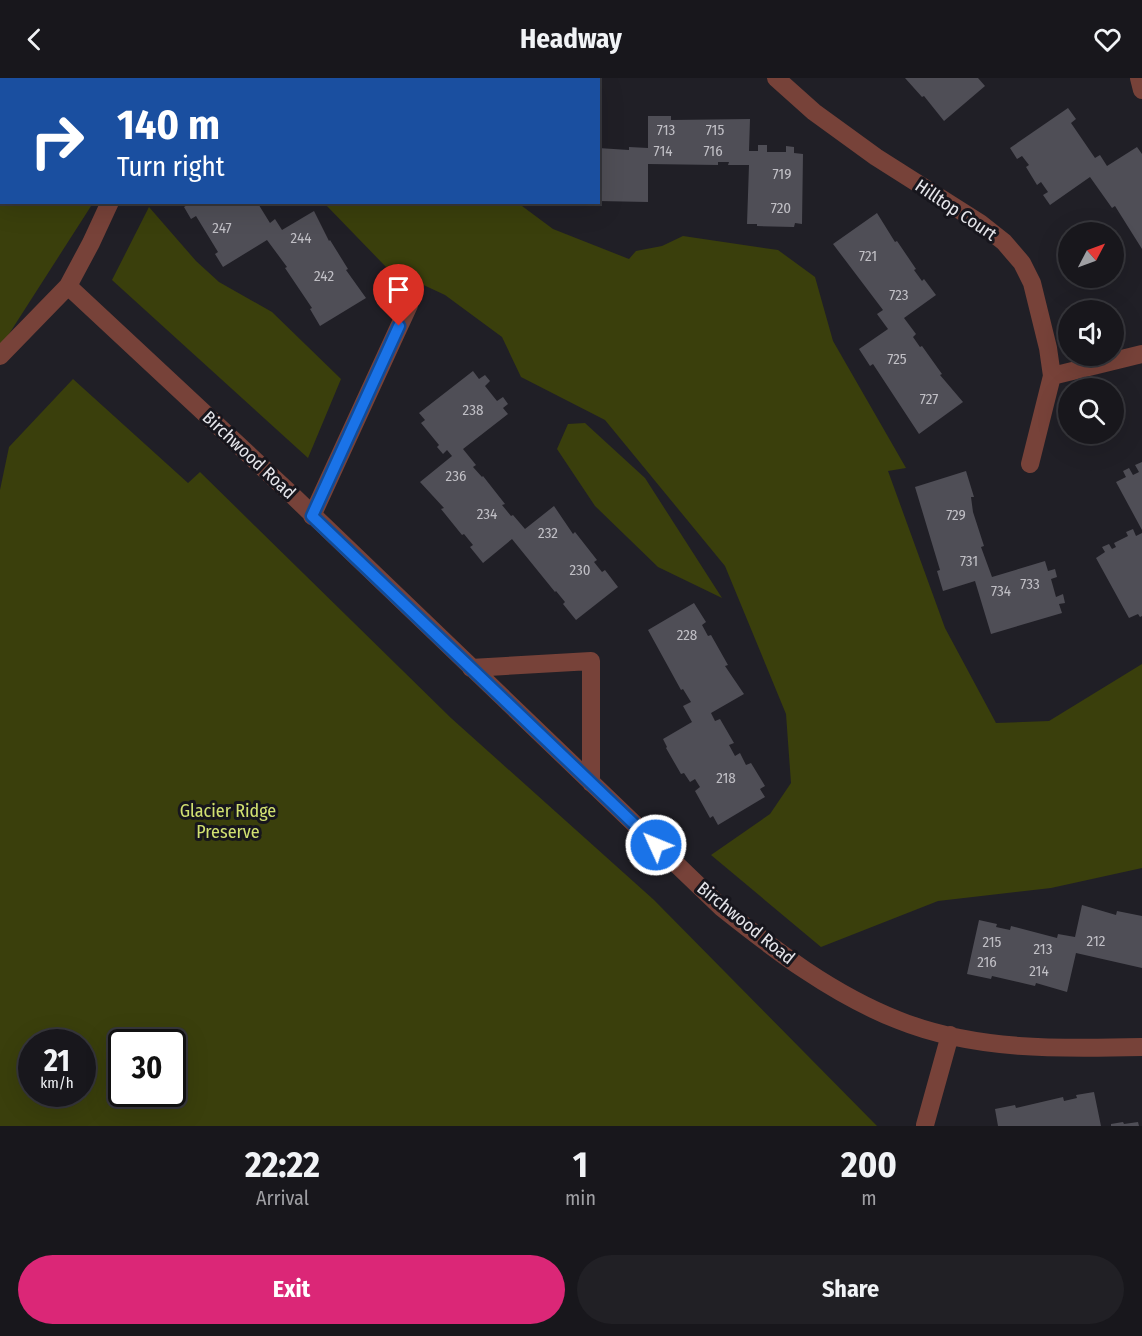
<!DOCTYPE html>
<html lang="en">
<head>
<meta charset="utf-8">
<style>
	:root { --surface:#18171c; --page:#212025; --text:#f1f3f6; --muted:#9f9fa3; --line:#36363b; --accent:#db2777 }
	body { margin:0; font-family:"Fira Sans Condensed",sans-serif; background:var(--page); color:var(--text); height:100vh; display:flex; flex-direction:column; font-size:22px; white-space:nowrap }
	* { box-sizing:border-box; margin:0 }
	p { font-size:20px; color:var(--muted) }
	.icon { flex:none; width:33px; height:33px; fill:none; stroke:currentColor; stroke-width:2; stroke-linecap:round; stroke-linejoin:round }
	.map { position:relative; height:1048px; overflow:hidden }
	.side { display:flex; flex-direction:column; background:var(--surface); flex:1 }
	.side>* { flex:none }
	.hud { position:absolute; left:0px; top:0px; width:600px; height:126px; box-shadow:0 6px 24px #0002,0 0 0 2px var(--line); background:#1a4fa0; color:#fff; overflow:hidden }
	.needle { width:39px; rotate:49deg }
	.fabs { position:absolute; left:1058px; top:144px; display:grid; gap:12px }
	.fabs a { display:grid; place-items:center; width:66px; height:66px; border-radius:50%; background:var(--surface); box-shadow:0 6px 24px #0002,0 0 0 2px var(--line); font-size:30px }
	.speed { position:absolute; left:18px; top:951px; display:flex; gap:12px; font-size:30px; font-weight:700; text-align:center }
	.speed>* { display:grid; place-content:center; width:78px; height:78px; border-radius:50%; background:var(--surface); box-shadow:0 6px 24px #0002,0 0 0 2px var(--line); line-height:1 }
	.speed small { font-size:15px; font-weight:400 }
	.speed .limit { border:3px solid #111; border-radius:9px; background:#fff; color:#111 }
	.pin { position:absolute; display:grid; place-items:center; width:51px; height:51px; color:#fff; margin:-62px -26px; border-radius:50% 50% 50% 0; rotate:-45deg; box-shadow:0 0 6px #0007 }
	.pin .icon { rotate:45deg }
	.me { position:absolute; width:66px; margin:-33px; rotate:314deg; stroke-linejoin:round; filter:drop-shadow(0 0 4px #0008) }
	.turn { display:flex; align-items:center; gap:21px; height:126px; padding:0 18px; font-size:27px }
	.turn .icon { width:78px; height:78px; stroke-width:2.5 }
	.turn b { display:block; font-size:42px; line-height:51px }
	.eta { display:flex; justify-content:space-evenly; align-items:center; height:102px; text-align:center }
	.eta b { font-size:36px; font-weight:700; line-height:42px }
	.cta { display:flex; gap:12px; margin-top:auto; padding:12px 18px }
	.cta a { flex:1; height:69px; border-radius:36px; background:var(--accent); color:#fff; font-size:24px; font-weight:700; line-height:69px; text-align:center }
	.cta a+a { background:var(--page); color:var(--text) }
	header { display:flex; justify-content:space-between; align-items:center; height:78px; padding:0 18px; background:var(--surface); font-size:27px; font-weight:700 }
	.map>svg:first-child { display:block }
	.green { fill:#3a3f0c; fill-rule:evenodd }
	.building { fill:#4f4e56 }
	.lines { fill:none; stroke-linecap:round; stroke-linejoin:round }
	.minor { stroke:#774239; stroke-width:18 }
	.route-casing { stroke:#114b97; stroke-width:15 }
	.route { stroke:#1a73e8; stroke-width:10 }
	.labels { text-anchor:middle; stroke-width:6; stroke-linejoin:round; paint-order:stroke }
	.number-label { font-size:15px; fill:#c0bfc5 }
	.street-label { font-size:18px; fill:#e5e5ea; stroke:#17161d }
	.park-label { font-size:18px; fill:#d2e171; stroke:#17161d }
</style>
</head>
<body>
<header><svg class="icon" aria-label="back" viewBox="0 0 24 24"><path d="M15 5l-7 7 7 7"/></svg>Headway<svg class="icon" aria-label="heart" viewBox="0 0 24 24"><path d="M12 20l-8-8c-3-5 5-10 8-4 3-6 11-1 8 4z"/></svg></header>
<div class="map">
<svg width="1142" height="1048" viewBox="0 0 1142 1048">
	<rect width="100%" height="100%" fill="#201f26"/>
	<path class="green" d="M 0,98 L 2,124 L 93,125 L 0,270 Z
		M 324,125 L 518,125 L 553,151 L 629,181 L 636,173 L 662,168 L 683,158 L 778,172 L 815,199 L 833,263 L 906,390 L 888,393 L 945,550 L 996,645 L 1049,643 L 1142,586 L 1142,790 L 1051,810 L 938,823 L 821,869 L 711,777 L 770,736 L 791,705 L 786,636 L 725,488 L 605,342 L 521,299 L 502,259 L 445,217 L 387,190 Z
		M 149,129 L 196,183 L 219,204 L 272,234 L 341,301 L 308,380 L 112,202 Z
		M 73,301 L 188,405 L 200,394 L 451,640 L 654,822 L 877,1048 L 0,1048 L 0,412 L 9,369 ZM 82,964 L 82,1016 L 32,1016 L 32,964 ZM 172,964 L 172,1016 L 122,1016 L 122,964 Z
		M 585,345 L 645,400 L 722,520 L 658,489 L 595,428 L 557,371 L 568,346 Z"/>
	<path class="building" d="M 905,0 L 978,0 L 985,8 L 944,43 L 924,18 L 922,19 Z
		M 1068,30 L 1076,41 L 1071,45 L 1095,80 L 1100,77 L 1107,88 L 1137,69 L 1142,76 L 1142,171 L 1115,128 L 1112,130 L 1090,99 L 1050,127 L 1043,117 L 1048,114 L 1041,104 L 1037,107 L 1026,89 L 1029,87 L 1022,78 L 1017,81 L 1010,70 Z
		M 648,38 L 671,38 L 671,42 L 750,41 L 749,73 L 758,73 L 758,67 L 767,67 L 767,74 L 786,74 L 786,68 L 794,69 L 794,75 L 803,76 L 802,146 L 795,145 L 794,149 L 757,148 L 757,146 L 747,146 L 749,87 L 728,87 L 729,84 L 718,84 L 718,87 L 648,86 L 648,124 L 598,123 L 598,70 L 629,72 L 629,69 L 648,70 Z
		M 192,124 L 257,124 L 270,145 L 275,141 L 282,152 L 314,133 L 329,163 L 330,162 L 348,191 L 346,192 L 366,220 L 320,248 L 310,231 L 312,230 L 285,190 L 287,189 L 267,162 L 223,189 L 215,176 L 218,174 L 196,138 L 191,141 L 184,129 Z
		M 877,135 L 895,164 L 897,163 L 916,191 L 914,192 L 922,203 L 924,201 L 936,217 L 904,240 L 916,256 L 913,259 L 920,269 L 922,268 L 942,296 L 940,297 L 963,324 L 919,356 L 873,286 L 870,288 L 859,271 L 888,251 L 877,236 L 883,232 L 833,166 Z
		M 473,293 L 479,301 L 485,297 L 490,303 L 485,308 L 497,323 L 503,319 L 508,326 L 503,330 L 508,336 L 463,371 L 476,387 L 473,389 L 482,399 L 483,398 L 505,426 L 502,427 L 511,438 L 513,437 L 525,451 L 554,428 L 573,456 L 575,454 L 597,482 L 594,484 L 602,494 L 605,492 L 618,509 L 576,542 L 563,526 L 565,524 L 556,513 L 555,514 L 512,461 L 483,485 L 470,469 L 473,467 L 464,456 L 462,457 L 441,431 L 444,430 L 420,404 L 452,378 L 447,372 L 443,376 L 437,369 L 439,367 L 421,345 L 425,342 L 419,335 Z
		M 1142,384 L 1142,452 L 1116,404 L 1126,399 L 1123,393 L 1129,390 L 1133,397 L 1139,394 L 1135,387 Z
		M 966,393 L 974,419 L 971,419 L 973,434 L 984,468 L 981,469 L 992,499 L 1045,483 L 1048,493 L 1055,491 L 1057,499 L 1051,501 L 1056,519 L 1063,516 L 1065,525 L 1059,526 L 1062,535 L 991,556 L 975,503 L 943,513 L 937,493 L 940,492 L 915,409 Z
		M 1133,451 L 1136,458 L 1142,455 L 1142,538 L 1140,539 L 1138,536 L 1129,540 L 1096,480 L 1105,474 L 1102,469 L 1109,466 L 1112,471 L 1116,469 L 1114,465 L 1128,458 L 1126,454 Z
		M 694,525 L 706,544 L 702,547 L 708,558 L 711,557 L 728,587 L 725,588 L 744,616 L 711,635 L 715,643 L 720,641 L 734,665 L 729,667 L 735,678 L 740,675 L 746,687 L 751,685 L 765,708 L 760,711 L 765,719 L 718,747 L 713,738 L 710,740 L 695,713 L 700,709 L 695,701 L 690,704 L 684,695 L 681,696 L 666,670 L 667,669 L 663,661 L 692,644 L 683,628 L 691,624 L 683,611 L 681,612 L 648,552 Z
		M 1082,827 L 1116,837 L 1117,833 L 1142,838 L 1142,890 L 1076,875 L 1067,914 L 1036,905 L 1035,908 L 992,898 L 991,901 L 967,896 L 979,842 L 997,846 L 996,849 L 1010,852 L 1011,848 L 1057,860 L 1058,856 L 1075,859 Z
		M 1094,1014 L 1101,1048 L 998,1048 L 995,1031 L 1015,1027 L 1016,1030 L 1063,1019 L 1064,1023 L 1077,1020 L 1076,1017 Z
		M 1123,1044 L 1124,1046 L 1138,1044 L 1139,1048 L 1111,1048 L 1111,1046 Z"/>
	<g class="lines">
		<path class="minor" d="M 776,0 L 814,34 L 876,79 L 980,145 L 1004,164 L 1022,185 L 1032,205 L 1048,270 L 1052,298 L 1030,386
			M 1139,0 L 1142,12
			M 178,2 L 179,0
			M 536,2 L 537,0
			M 68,208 L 290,415 L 722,830 C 776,873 832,916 898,942 C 974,973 1062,971 1142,969
			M 0,278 L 68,208 L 91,165 L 110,124
			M 1052,298 L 1142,276
			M 312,438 L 409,227
			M 471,590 L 591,583 L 591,705
			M 925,1047 L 950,957"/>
	</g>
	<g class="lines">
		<defs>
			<path id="route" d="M 399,248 L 312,438 L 656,767"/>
		</defs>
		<use href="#route" class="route-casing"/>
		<use href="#route" class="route"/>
	</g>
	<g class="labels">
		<g class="number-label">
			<text x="666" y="57">713</text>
			<text x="715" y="57">715</text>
			<text x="663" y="78">714</text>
			<text x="713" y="78">716</text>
			<text x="782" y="101">719</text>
			<text x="781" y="135">720</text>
			<text x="222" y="155">247</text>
			<text x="301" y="165">244</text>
			<text x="868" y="183">721</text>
			<text x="324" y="203">242</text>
			<text x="899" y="222">723</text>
			<text x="897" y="286">725</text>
			<text x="929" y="326">727</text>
			<text x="473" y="337">238</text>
			<text x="456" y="403">236</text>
			<text x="487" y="441">234</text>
			<text x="956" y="442">729</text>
			<text x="548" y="460">232</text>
			<text x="969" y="488">731</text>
			<text x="580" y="497">230</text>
			<text x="1030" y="511">733</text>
			<text x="1001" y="518">734</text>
			<text x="687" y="562">228</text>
			<text x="726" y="705">218</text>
			<text x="1096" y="868">212</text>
			<text x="992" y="869">215</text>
			<text x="1043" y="876">213</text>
			<text x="987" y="889">216</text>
			<text x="1039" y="898">214</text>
		</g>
		<g class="street-label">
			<text transform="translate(956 132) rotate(34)" y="6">Hilltop Court</text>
			<text transform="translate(249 377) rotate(43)" y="6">Birchwood Road</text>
			<text transform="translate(746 845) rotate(39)" y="6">Birchwood Road</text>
		</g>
		<g class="park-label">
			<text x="228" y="739">Glacier Ridge<tspan x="228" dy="21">Preserve</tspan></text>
		</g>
	</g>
</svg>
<div class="fabs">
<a><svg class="needle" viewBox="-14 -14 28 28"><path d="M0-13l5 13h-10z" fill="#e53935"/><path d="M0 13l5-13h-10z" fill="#9f9fa3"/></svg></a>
<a><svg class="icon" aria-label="sound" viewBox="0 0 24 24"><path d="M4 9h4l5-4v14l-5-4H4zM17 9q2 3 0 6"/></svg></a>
<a><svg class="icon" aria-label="search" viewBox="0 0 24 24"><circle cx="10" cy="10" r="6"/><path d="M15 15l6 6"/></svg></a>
</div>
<div class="speed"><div>21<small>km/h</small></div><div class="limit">30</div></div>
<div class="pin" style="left:399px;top:248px;background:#d93025"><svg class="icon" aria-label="arrive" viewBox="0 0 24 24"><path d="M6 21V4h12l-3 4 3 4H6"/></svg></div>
<svg class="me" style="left:656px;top:767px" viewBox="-20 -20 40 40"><circle r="17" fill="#1a73e8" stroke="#fff" stroke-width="3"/><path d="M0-11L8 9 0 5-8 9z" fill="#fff"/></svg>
<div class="hud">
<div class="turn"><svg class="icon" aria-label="right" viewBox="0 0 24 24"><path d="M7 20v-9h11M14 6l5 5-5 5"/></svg><div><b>140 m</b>Turn right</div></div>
</div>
</div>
<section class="side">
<div class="eta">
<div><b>22:22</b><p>Arrival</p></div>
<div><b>1</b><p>min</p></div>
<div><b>200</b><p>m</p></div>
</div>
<div class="cta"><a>Exit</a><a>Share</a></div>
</section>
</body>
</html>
